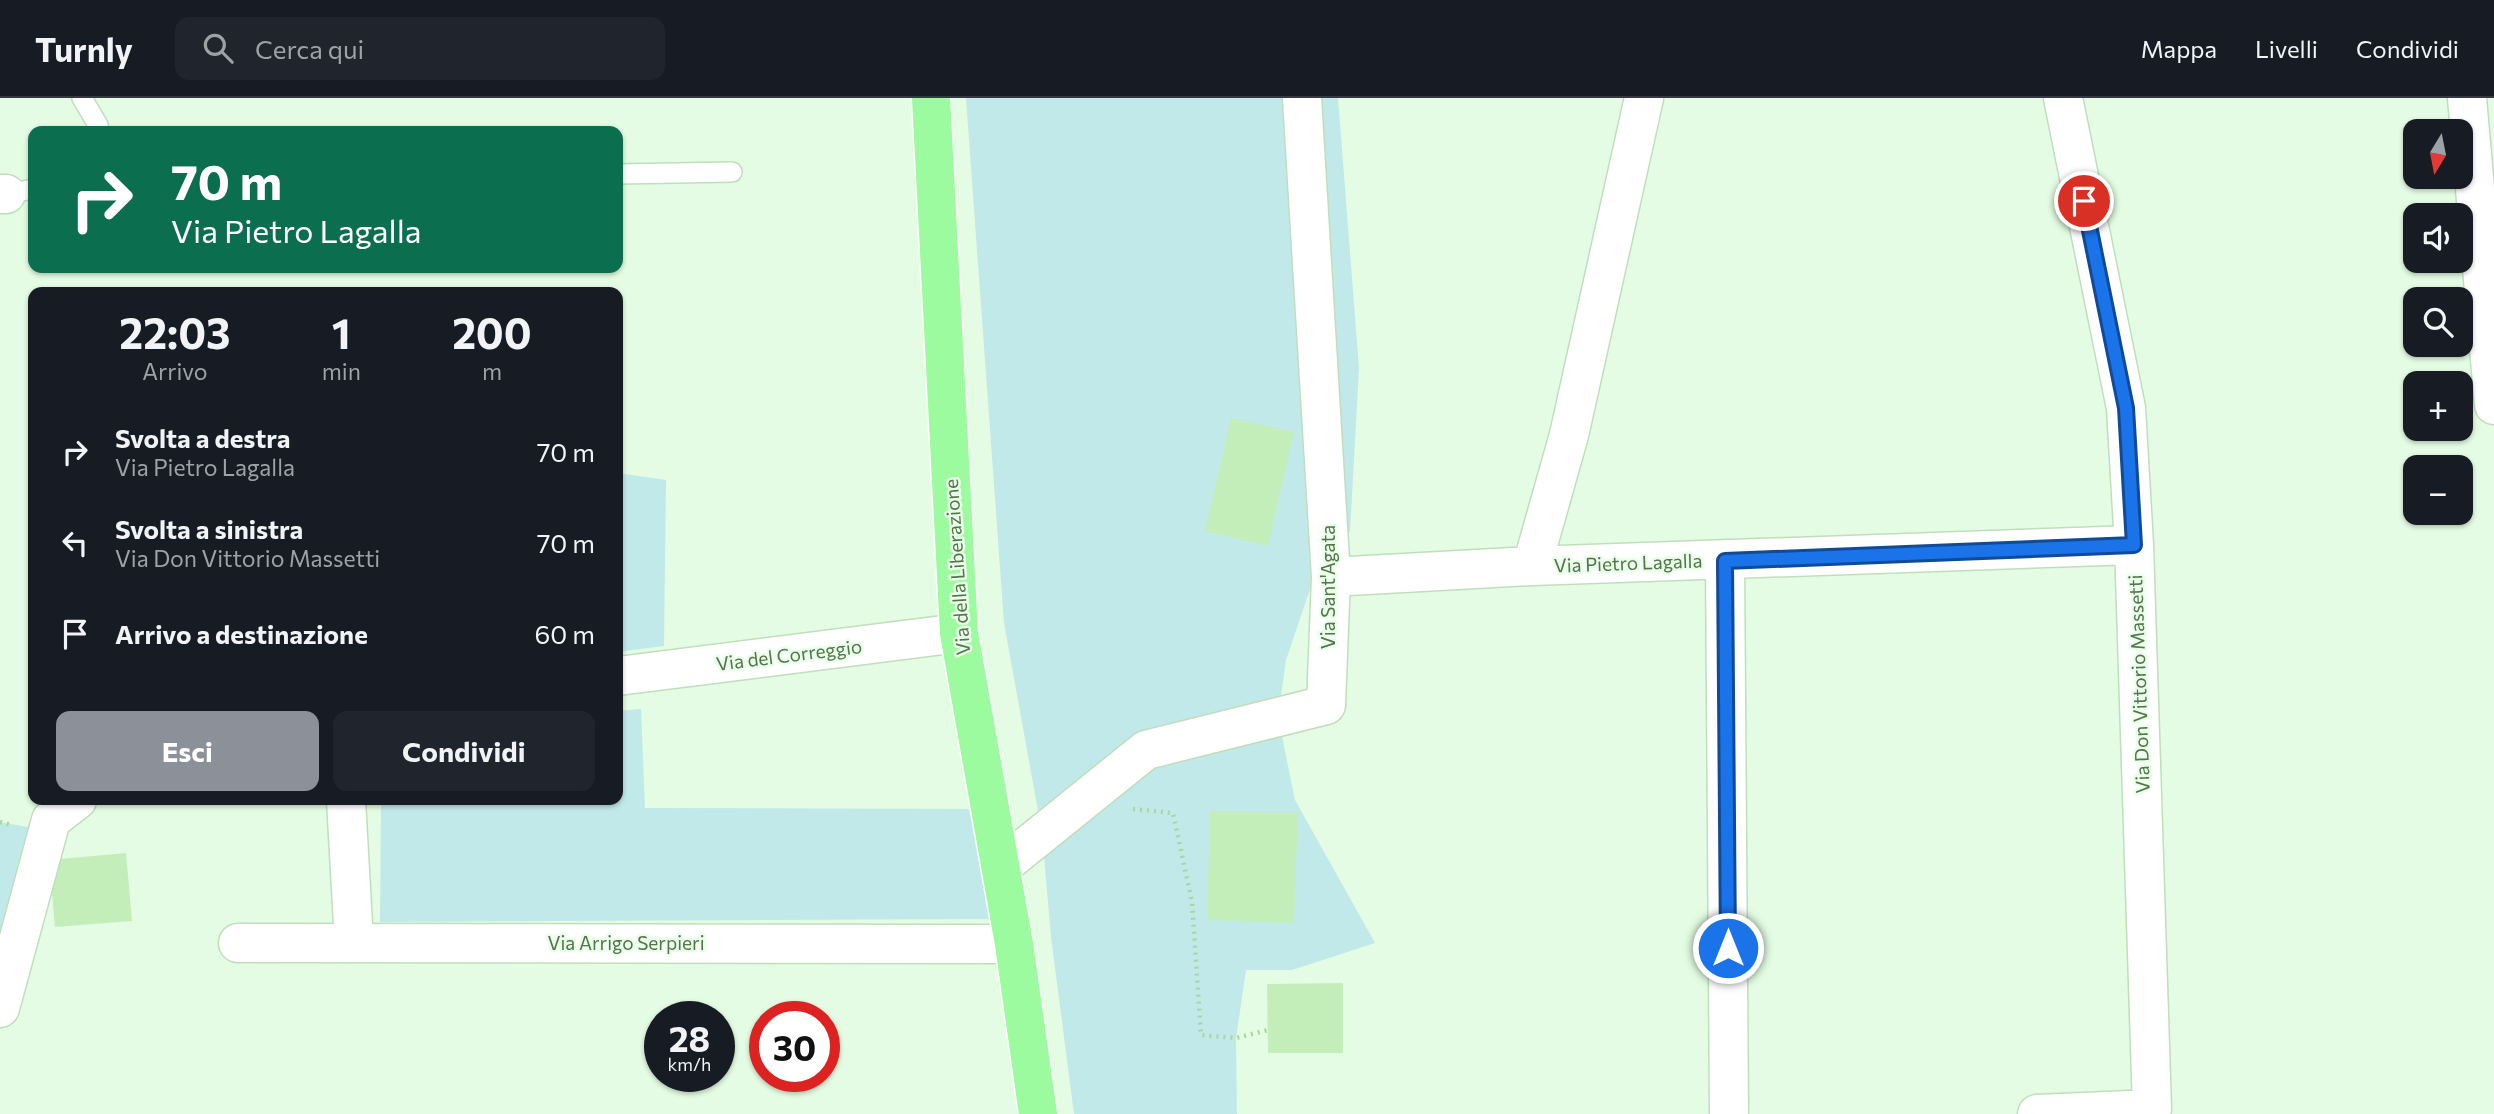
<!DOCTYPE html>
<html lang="it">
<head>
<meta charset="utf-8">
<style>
	:root { --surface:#171b24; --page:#20242c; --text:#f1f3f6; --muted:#9ea1a6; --line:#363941; --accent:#8c9099 }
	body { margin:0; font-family:Commissioner,sans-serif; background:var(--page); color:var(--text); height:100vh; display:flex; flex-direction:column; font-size:26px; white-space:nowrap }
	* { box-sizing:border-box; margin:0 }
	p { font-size:23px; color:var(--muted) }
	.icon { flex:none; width:38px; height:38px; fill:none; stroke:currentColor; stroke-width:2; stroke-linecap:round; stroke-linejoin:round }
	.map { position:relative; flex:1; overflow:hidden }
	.sheet { position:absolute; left:28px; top:189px; width:595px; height:518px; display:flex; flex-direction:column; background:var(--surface); border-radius:14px; box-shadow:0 2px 5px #0004 }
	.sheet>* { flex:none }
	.hud { position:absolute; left:28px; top:28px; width:595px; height:147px; border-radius:14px; box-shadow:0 2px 5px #0004; background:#0b6e4f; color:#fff; overflow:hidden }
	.needle { width:46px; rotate:190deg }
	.tools { position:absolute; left:2403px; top:21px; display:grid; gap:14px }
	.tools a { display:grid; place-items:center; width:70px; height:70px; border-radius:14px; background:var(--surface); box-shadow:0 2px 5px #0004; font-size:35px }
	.speed { position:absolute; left:644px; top:903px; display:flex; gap:14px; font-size:35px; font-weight:700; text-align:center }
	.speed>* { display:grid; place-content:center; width:91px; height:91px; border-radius:50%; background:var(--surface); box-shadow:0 2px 5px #0004; line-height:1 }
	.speed small { font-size:18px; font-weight:400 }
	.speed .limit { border:10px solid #d22; background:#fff; color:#111 }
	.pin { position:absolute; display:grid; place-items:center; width:60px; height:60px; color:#fff; margin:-30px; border:4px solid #fff; border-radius:50%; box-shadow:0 2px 7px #0007 }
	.me { position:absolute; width:77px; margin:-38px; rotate:0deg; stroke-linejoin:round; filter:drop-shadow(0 0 5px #0008) }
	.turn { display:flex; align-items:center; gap:24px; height:147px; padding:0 28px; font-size:32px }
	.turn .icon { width:91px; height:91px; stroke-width:2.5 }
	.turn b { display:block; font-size:49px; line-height:60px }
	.eta { display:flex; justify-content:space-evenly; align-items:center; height:119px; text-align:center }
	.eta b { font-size:42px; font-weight:700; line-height:49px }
	.primary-button { display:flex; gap:14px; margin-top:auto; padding:14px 28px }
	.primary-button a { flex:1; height:80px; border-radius:14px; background:var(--accent); color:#fff; font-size:28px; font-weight:700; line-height:80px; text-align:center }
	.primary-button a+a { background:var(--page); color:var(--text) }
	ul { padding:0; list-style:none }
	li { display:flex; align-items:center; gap:21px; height:91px; padding:0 28px }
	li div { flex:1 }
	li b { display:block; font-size:26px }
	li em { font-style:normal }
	header { display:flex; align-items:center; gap:42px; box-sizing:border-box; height:98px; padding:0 35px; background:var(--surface); border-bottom:2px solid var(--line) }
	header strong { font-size:33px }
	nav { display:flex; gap:38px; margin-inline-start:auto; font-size:24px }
	.search { width:490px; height:63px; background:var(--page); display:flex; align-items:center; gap:18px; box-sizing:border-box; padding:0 24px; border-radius:14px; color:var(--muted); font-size:26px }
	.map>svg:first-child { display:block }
	.green { fill:#c2e9e9 }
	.building { fill:#c4eeb9 }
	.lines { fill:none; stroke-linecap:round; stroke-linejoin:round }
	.service-casing { stroke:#c1debc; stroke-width:22 }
	.minor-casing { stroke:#c1debc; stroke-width:41 }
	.tertiary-casing { stroke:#c1debc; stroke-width:41 }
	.primary-casing { stroke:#fff; stroke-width:41 }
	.path { stroke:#aad69e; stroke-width:4.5; stroke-dasharray:2 5; stroke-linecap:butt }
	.service { stroke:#fff; stroke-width:19 }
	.minor { stroke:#fff; stroke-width:38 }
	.tertiary { stroke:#fff; stroke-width:38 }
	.primary { stroke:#9cfb9e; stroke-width:38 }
	.route-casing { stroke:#114b97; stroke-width:18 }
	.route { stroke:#1a73e8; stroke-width:12 }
	.labels { text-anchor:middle; stroke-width:5; stroke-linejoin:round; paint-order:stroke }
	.street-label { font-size:19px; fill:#547449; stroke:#e9ffe9 }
</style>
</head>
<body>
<header>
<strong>Turnly</strong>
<div class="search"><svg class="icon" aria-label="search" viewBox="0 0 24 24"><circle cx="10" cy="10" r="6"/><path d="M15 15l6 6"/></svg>Cerca qui</div>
<nav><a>Mappa</a><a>Livelli</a><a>Condividi</a></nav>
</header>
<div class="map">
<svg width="2494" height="1016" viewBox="0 0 2494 1016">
	<rect width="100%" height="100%" fill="#e3fce3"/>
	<path class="green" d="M 966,0 L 1338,0 L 1359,270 L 1350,434 L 1328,438 L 1286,562 L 1278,619 L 1295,702 L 1375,845 L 1292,872 L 1246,872 L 1236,940 L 1237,1016 L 1074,1016 L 1051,839 L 1042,735 L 1004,525 Z
		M 618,375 L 666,382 L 664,548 L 618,554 Z
		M 641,611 L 645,710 L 973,711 L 990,821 L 380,824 L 381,702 L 618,702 L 618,613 Z
		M 0,724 L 28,729 L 0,852 Z"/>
	<path class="building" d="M 1231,320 L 1294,334 L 1268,448 L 1205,433 Z
		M 1210,713 L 1298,715 L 1294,825 L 1207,822 Z
		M 126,755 L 132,823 L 55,829 L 49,762 Z
		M 1343,885 L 1343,955 L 1268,955 L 1267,886 Z"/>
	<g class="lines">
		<defs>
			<path id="service" d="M 82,0 L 98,27 L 99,33
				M 618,76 L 732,74
				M 6,96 L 33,91"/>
			<path id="minor" d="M 0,96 L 6,96
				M 1725,462 L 1729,1016
				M 1532,468 L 1569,337 L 1644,0
				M 1331,479 L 1532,468 L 2134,447
				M 618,578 L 959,535
				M 346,702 L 354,844
				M 1001,769 L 1146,652 L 1326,607 L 1331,479 L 1302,0
				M 238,845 L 1014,846
				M 0,910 L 51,722 L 77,702
				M 2037,1016 L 2152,1011 L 2134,447 L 2126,310 L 2063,0"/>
			<path id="tertiary" d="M 2467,0 L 2494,307"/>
			<path id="primary" d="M 931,0 L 959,535 L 1014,846 L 1038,1016"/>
		</defs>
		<use href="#service" class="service-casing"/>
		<use href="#minor" class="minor-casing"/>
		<use href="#tertiary" class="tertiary-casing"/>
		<use href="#primary" class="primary-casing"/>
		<path class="path" d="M 1133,711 L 1173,715 L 1192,804 L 1201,937 L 1236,940 L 1268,932
			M 0,724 L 12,727"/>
		<use href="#service" class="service"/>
		<use href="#minor" class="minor"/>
		<use href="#tertiary" class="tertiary"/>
		<use href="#primary" class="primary"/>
	</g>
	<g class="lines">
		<defs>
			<path id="route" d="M 1728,850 L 1725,463 L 2134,447 L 2126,310 L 2084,103"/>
		</defs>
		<use href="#route" class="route-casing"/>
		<use href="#route" class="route"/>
	</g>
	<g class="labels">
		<g class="street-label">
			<text transform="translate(1628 465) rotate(-2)" y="7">Via Pietro Lagalla</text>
			<text transform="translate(957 469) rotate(-94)" y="7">Via della Liberazione</text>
			<text transform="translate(1328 489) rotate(-90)" y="7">Via Sant'Agata</text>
			<text transform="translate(789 557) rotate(-7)" y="7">Via del Correggio</text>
			<text transform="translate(2139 586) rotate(-92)" y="7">Via Don Vittorio Massetti</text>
			<text x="626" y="852">Via Arrigo Serpieri</text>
		</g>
	</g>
</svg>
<div class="tools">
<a><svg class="needle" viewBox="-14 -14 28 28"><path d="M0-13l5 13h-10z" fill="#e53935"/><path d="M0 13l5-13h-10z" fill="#9ea1a6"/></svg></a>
<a><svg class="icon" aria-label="sound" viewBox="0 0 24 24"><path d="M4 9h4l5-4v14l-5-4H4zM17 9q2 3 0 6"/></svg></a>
<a><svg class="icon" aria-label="search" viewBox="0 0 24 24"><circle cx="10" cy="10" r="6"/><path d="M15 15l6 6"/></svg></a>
<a>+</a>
<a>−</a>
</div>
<div class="speed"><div>28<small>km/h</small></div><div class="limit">30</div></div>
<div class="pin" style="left:2084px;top:103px;background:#d93025"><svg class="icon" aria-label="arrive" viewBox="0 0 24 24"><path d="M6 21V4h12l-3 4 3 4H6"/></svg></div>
<svg class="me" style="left:1728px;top:850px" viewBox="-20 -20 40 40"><circle r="17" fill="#1a73e8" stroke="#fff" stroke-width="3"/><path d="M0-11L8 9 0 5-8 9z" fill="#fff"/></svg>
<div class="hud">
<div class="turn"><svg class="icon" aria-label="right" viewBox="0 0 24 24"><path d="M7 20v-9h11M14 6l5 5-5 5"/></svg><div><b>70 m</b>Via Pietro Lagalla</div></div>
</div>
<section class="sheet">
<div class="eta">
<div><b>22:03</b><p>Arrivo</p></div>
<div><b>1</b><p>min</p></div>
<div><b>200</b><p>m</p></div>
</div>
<ul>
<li><svg class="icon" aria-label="right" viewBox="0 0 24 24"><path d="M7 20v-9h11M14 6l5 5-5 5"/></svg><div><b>Svolta a destra</b><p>Via Pietro Lagalla</p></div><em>70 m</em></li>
<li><svg class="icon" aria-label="left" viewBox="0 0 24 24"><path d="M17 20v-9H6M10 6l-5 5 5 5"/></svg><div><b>Svolta a sinistra</b><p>Via Don Vittorio Massetti</p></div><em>70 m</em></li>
<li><svg class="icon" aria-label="arrive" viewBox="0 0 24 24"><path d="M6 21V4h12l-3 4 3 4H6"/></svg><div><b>Arrivo a destinazione</b></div><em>60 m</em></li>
</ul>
<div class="primary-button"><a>Esci</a><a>Condividi</a></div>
</section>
</div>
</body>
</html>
